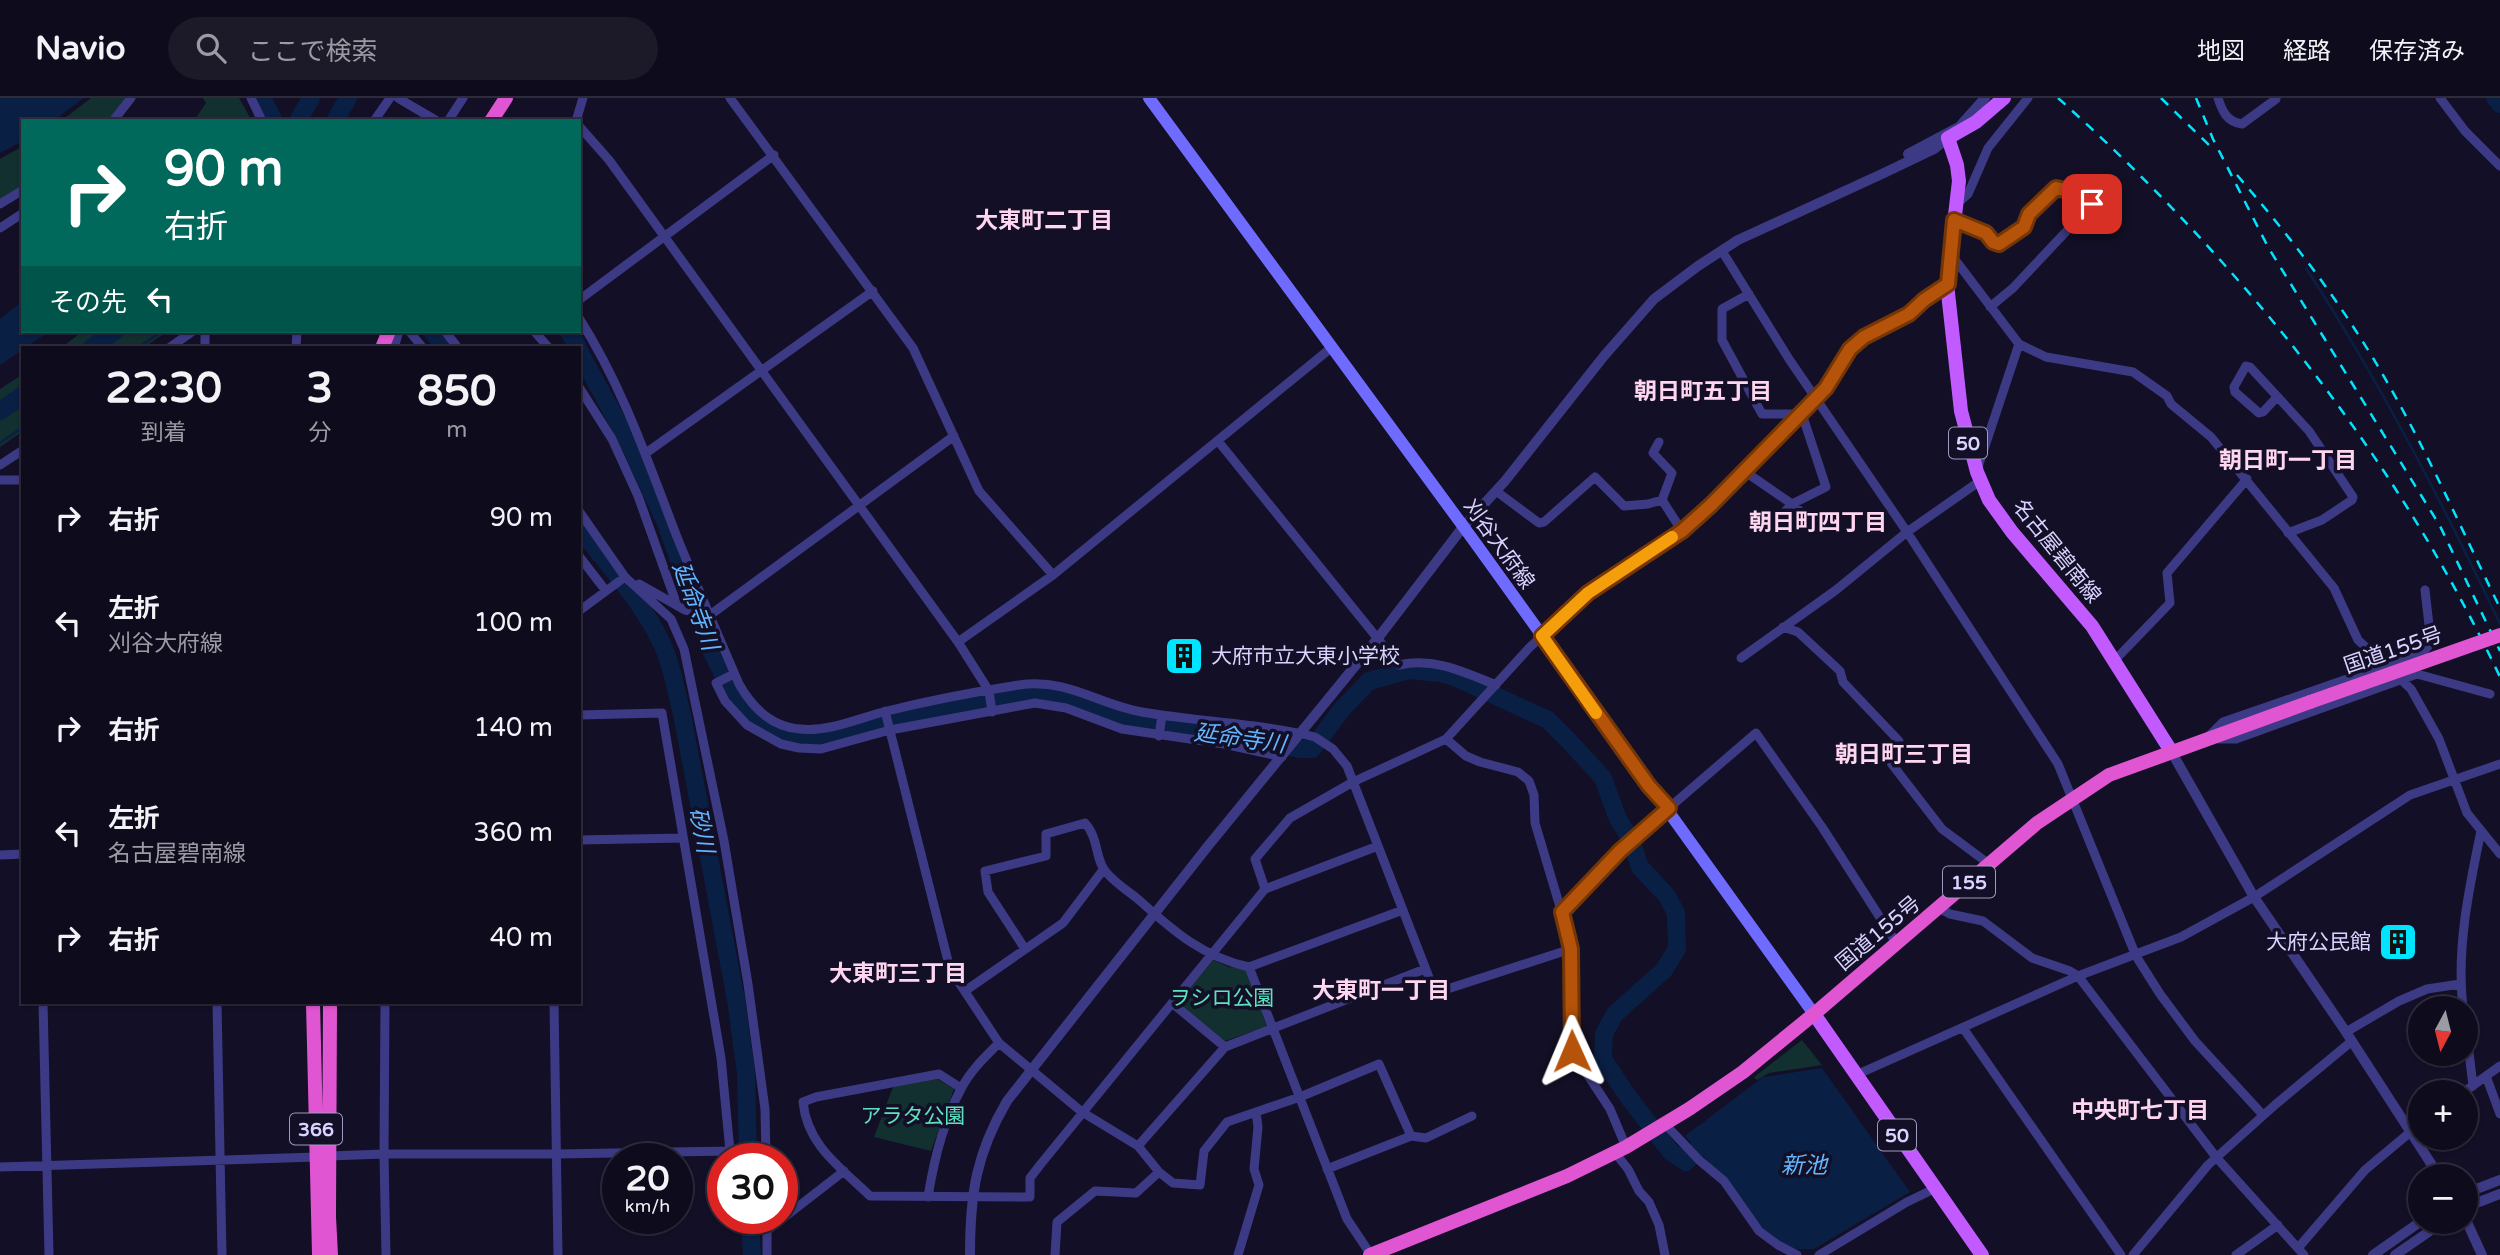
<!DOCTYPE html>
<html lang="ja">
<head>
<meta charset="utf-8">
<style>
	:root { --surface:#0e0b1c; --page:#1c1929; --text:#f1f3f6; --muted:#9b9ba3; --line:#2e2b3b }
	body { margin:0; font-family:"Varela Round","Noto Sans JP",sans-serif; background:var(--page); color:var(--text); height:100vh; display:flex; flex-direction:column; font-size:26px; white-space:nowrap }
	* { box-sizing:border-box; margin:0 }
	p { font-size:23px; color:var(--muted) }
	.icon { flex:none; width:38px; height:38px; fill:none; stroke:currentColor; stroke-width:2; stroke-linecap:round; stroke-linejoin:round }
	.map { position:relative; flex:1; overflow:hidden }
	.drawer { position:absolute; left:21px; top:248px; width:560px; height:658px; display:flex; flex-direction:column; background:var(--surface); border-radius:0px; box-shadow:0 2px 5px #0004,0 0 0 2px var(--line) }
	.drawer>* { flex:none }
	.top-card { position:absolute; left:21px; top:21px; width:560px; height:214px; border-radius:0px; box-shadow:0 2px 5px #0004,0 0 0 2px var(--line); background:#00695c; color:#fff; overflow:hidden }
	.needle { width:46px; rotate:187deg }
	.tools { position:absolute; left:2408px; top:898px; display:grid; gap:14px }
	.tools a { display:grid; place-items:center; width:70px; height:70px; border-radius:50%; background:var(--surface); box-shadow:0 2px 5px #0004,0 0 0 2px var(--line); font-size:35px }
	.speed { position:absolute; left:602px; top:1045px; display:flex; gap:14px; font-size:35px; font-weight:700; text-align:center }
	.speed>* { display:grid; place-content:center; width:91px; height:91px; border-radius:50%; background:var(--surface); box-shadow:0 2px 5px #0004,0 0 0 2px var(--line); line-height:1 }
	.speed small { font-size:18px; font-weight:400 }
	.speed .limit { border:10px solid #d22; background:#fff; color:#111 }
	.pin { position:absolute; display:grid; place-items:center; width:60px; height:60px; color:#fff; margin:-30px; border-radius:14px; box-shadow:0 4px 10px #0006 }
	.me { position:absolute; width:77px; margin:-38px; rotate:359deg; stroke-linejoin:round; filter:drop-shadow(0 0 5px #0008) }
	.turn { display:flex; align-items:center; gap:24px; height:147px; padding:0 28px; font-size:32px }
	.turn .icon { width:91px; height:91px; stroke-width:2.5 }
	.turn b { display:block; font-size:49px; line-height:60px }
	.then { display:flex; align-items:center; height:66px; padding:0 28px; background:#0003; gap:14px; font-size:26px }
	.eta { display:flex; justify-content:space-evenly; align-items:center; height:119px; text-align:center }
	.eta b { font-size:42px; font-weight:800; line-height:49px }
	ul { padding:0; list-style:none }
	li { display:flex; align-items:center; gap:21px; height:105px; padding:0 28px }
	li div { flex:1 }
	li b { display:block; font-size:26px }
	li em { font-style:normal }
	header { display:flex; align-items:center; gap:42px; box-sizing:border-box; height:98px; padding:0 35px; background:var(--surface); border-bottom:2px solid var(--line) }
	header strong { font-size:33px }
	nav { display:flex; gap:38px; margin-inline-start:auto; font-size:24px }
	.search { width:490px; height:63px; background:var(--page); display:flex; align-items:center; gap:18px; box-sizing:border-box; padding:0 24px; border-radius:38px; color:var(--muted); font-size:26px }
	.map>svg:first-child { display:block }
	.green { fill:#12302f }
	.water { fill:#0a1f44 }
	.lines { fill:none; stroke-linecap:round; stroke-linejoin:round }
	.stream { stroke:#0a1f44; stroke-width:2.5 }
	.river { stroke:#0a1f44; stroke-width:18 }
	.minor { stroke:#3d3a85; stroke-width:9 }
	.tertiary { stroke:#3d3a85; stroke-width:10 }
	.secondary { stroke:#6f6bff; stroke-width:12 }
	.primary { stroke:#c25bff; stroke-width:14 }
	.trunk { stroke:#e055d1; stroke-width:14 }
	.rail { stroke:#00e5ff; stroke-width:2.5; stroke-dasharray:10 9; stroke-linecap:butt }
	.trunk-bridge { stroke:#e055d1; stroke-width:14 }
	.route-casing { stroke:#753606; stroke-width:18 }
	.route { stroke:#b45309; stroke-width:12 }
	.slow { stroke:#f59e0b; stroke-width:12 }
	.labels { text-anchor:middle; stroke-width:7; stroke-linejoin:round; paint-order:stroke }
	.shield { fill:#130f26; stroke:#9e99be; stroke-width:2 }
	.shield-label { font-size:19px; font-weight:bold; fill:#d9d4ff }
	.street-label { font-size:21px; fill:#d9d4ff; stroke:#130f26 }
	.poi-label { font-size:21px; fill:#d9d4ff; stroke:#130f26; text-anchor:start }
	.park-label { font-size:21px; fill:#5fe0c0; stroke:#130f26 }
	.neighbourhood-label { font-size:23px; font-weight:bold; fill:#ffd6f0; stroke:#130f26 }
	.water-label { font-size:23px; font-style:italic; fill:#62b6ff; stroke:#130f26 }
</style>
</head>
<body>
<header>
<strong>Navio</strong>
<div class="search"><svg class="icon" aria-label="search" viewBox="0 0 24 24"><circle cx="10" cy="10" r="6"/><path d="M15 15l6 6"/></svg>ここで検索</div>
<nav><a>地図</a><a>経路</a><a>保存済み</a></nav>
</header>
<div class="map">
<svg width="2500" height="1157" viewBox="0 0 2500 1157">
	<rect width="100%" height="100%" fill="#130f26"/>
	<path class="green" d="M 91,0 L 127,0 L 110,23 L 61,23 Z
		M 203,0 L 239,0 L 252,23 L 194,23 L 206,5 Z
		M 23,48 L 23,88 L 0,103 L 0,61 Z
		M 83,233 L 168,233 L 143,250 L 61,250 Z
		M 23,276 L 23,333 L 0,349 L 0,291 Z
		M 1213,862 L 1229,869 L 1246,871 L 1267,928 L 1225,943 L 1176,904 Z
		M 1802,942 L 1822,967 L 1769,975 L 1757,982 L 1754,979 Z
		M 937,981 L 954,991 L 931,1053 L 874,1039 L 893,989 Z"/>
	<path class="water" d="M 0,0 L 84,0 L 53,23 L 23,23 L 23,43 L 0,55 Z
		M 23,203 L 23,233 L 50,233 L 0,267 L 0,221 Z
		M 1822,970 L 1910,1094 L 1814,1151 L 1796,1151 L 1780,1146 L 1755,1123 L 1737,1095 L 1685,1038 L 1763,979 Z"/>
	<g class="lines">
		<path class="stream" d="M 333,23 L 336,20
			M 2306,170 C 2380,284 2442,404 2500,526
			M 138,250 L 162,233
			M 0,345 L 23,329"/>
		<path class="river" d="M 262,0 L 274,23
			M 2495,0 L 2500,6
			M 298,23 L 311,0
			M 335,23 L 348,0
			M 432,233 L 445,250
			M 569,233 L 578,250
			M 91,250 L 115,233
			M 579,253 L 629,345 L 666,425 L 710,550 L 739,609 L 757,625 L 774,634 L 808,641 L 826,639 L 912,617 L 1035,596 L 1079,603 L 1144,626 L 1223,635 L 1299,651 L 1312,651 L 1342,611 L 1369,583 L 1409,572 L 1441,575 L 1455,579 L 1548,622 L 1570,644 L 1603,680 L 1618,721 L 1630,740 L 1640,769 L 1667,798 L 1676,815 L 1677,851 L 1664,872 L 1615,916 L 1604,936 L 1603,961 L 1629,1000 L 1671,1054 L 1686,1064 L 1697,1052
			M 0,313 L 23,297
			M 579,430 C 605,463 644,506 661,544 C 672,566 676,593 682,616 L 736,902 L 746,975 L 748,1060
			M 750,1120 L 752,1157"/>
		<path class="minor" d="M 251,0 L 262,23
			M 398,0 L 437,23
			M 730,0 L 913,250 L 979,393 L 1053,477
			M 2218,0 C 2222,13 2227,24 2242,26 L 2276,1
			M 2440,0 L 2465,33 L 2500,68
			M 113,23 L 131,0
			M 374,23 L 390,0
			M 448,23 L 463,0
			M 576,23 L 583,0
			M 579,28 L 609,62 L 958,544 L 989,593 L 992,614
			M 0,106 L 23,92
			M 1956,107 L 1968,96 L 1988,50 L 2028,0
			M 1954,123 L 1986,135 L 1993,144 L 1999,146 L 2024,129 L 2029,116 L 2056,90 L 2090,98 L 2092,106 L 2013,190 L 1990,209
			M 0,130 L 23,115
			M 1722,153 L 1789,261 L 1907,434 L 2058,666 L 2136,858 L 2160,896 L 2195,943 L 2263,1017
			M 1950,155 L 2019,246 L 2046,259 L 2133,274 L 2167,298 L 2171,306 L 2211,339 L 2334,490 L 2358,542 L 2411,591 L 2439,641 L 2467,715 L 2500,756
			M 1749,196 L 1722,211 L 1722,242 L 1762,316 L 1802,316 L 1826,389 L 1792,406 L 1767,432
			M 579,202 L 774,57
			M 579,220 C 623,289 648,364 677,439 C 697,488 718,537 739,586 C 752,609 772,629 800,631 C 828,634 857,621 883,614 C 927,603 974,594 1019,587 C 1068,580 1097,606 1142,614 C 1199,624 1258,625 1315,639 L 1333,651 L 1347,668 L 1435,895 L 1571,851
			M 205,233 L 205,250
			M 409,233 L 423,250
			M 445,233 L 458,250
			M 534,233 L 549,250
			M 169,250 L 193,233
			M 296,250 L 297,233
			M 394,250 L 399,233
			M 579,289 L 612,341 L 638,398 L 677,507
			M 2277,299 L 2263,314 L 2259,315 L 2235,294 L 2234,289 L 2246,268 L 2250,269 L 2309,333 L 2353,399 L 2352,402 L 2322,422 L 2288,435
			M 1218,343 L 1399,567 C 1434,559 1464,574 1496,587
			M 1659,344 L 1653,355 L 1672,375 L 1662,402 L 1682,433
			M 646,355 L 873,193
			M 0,367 L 23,352
			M 1977,372 L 2019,246
			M 1744,373 L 1792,406 L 1819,430
			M 0,382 L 23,382
			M 1496,393 L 1539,425 L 1544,424 L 1595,379 L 1624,408 L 1648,406 L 1662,402
			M 579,413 L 625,479 L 671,521 L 684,551 L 724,743 L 748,886 L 765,1011 L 766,1060
			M 579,458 L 606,493
			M 639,486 L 685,512 L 710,517 L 954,338
			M 579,513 L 625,479
			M 1783,529 L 1798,534 L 1840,573 L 1843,584 L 1899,643 L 1891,665 L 1942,731 L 1989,766
			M 958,544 L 1053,477 L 1331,250
			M 1741,560 L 1836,492 L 1907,434 L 1980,383
			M 2115,562 L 2170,505 L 2167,475 L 2247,381
			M 734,576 L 716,585 L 725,603 L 747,627 L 781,646 L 799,650 L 821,651 L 890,632 L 1035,605 L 1066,610 L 1122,631 L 1224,646 L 1282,659
			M 885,613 L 950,871 L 999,945 C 985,959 970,973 961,991 C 943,1024 934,1061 928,1099
			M 1159,638 L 1162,617
			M 2208,639 L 2223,624 L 2422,555 L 2431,545 L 2425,492
			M 1446,641 L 1466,658 L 1480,664 L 1518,674 L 1529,683 L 1534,697 L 1535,725 L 1569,839 L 1573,898 L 1572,953 L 1610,1011 L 1626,1049
			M 2219,641 L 2236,641 L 2417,576 L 2490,596
			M 579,742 L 683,740
			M 0,757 L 23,756
			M 1265,791 L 1255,761 L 1290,720 L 1353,684 L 1446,641 L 1529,550 L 1588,495 L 1682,433 L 1711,407 L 1826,290 L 1850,251 L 1864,239 L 1909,216 L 1924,202 L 1947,186
			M 1939,810 L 1950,816 L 1983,823 L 2032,860 L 2070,873 L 2078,878 L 2216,1059 L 2304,1157
			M 1562,814 L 1641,734 L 1756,635 L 1822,729 L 1897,846
			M 1025,851 L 988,794 L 985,773 L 1046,758 L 1046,736 L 1085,725 C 1099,740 1095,762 1106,774 C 1115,785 1128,793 1139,802 C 1173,833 1203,859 1249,869 L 1403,812
			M 1249,869 L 1347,1121 L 1371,1157
			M 965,893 L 1063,825 L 1103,772
			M 43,905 L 49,1157
			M 217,905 L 222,1157
			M 554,905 L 558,1157
			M 1172,905 L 1225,949
			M 2463,910 C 2456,852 2469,790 2481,733
			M 2466,929 L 2473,988
			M 1963,930 L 2121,1157
			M 2346,934 L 2399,903 L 2427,891 L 2460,886
			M 999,945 L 1082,1014 L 1138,1048 L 1159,1074 L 1173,1085 L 1200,1087 L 1204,1053 L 1227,1024 L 1300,999 L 1379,966 L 1411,1038
			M 1856,977 L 2078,878 L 2181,839 L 2254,799 L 2410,697 L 2500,666
			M 2486,978 L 2500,1016
			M 961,990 L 939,976 L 816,999 L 803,1004 C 807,1047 840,1069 870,1098 L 1030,1099 L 1030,1080 L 1040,1067 L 1265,791 L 1378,748
			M 2464,994 L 2500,968
			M 1665,1026 L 1699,1062 L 1724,1083 L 1759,1133 L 1778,1147 L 1797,1157
			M 1138,1048 L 1225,949 L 1425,871
			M 1615,1055 L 1628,1071 L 1639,1093 L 1649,1104 L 1659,1127 L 1665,1157
			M 329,1058 L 384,1056 L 385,905
			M 0,1069 L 317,1059
			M 1327,1071 L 1411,1038 L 1426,1040 L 1472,1018
			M 768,1132 L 844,1073
			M 2298,1150 L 2365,1072 L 2420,1026
			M 386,1157 L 384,1056 L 557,1056 L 730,1053 L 721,960 L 662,615 L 579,617
			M 767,1157 L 767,1120
			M 1055,1157 L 1057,1124 L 1095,1093 L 1136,1095 L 1159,1074
			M 1238,1157 L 1259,1087 L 1254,1071 L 1258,1029 L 1256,1014
			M 1819,1157 L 1907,1104 L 1934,1091
			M 2133,1157 L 2208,1067 L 2276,1006 L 2352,943
			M 2236,1157 L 2278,1127"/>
		<path class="tertiary" d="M 1908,56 L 1959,29 L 1985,0
			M 2171,653 L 2254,799 L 2346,934 L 2439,1078
			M 2466,1095 L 2500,1082
			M 2466,1109 L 2500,1096
			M 2466,1122 L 2482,1157
			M 970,1157 C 970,1096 976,1056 1007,1003 L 1208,748 L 1378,540 L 1463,429 L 1505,383 L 1604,258 L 1654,201 L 1698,168 L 1738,142 L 1884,75 L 1934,51 L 1948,40
			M 2373,1157 L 2420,1124
			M 2395,1157 L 2443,1124"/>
		<path class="secondary" d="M 1149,0 L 1474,443 L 1814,916"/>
		<path class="primary" d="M 2004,0 L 1976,24 L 1948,40 L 1957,67 L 1959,83 L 1947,186 L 1961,313 L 1977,374 L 1989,402 L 2012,434 L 2092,528 L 2171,653
			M 1814,916 L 1982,1157"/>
		<path class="trunk" d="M 491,23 L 506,0
			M 382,250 L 389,233
			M 313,905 L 319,1157
			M 330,905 L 329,1119 L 331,1157
			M 1370,1157 L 1567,1078 L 1626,1049 L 1689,1011 L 1743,974 L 1814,916 L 2037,725 L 2109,677 L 2310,604"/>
		<path class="rail" d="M 2058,0 C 2240,163 2396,358 2500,579
			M 2161,0 L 2211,49
			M 2196,0 L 2213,41 L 2268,149 L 2440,428 L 2500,553
			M 2237,77 C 2279,126 2319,176 2354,230 C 2412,318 2454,416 2500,510"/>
		<path class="trunk-bridge" d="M 2310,604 L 2500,537"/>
	</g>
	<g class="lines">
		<defs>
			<path id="route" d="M 1572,953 L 1571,851 L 1562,814 L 1620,753 L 1669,710 L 1649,688 L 1542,538 L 1588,495 L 1682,433 L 1711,407 L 1826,290 L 1850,251 L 1864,239 L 1909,216 L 1924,202 L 1948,186 L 1954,122 L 1986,135 L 1993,144 L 1999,146 L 2024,129 L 2029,116 L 2056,90 L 2090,98 L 2092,106"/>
		</defs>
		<use href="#route" class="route-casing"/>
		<use href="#route" class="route"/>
		<path class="slow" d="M 1596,615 L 1542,538 L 1588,495 L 1672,439"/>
	</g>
	<defs>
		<symbol id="building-square" viewBox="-11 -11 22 22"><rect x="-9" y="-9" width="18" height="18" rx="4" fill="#00e5ff" stroke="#130f26"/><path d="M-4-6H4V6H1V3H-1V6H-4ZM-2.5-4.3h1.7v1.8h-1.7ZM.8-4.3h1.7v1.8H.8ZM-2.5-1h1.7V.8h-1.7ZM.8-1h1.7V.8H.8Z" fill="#111"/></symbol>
	</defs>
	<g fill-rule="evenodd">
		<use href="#building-square" x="1162" y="536" width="44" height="44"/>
		<use href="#building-square" x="2376" y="822" width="44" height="44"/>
	</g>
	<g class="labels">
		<g class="shield">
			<rect x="1949" y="329.5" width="38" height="31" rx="5"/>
			<rect x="1943" y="768.5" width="52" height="31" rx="5"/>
			<rect x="290" y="1015.5" width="52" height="31" rx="5"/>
			<rect x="1878" y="1021.5" width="38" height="31" rx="5"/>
		</g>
		<g class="shield-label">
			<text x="1968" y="352">50</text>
			<text x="1969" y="791">155</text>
			<text x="316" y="1038">366</text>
			<text x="1897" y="1044">50</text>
		</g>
		<g class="street-label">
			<text transform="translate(1499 446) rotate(54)" y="7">刈谷大府線</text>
			<text transform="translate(2057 453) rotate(51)" y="7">名古屋碧南線</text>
			<text transform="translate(2393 552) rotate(-19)" y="7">国道155号</text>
			<text transform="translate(1878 835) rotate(-40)" y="7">国道155号</text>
		</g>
		<g class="poi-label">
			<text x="1211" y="565">大府市立大東小学校</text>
			<text x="2371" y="851" text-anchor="end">大府公民館</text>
		</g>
		<g class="park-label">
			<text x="1222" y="907">ヲシロ公園</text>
			<text x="913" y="1025">アラタ公園</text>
		</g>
		<g class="neighbourhood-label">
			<text x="1044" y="130">大東町二丁目</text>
			<text x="1703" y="301">朝日町五丁目</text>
			<text x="2288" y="370">朝日町一丁目</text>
			<text x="1818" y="432">朝日町四丁目</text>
			<text x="1904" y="664">朝日町三丁目</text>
			<text x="898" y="883">大東町三丁目</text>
			<text x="1381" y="900">大東町一丁目</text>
			<text x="2140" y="1020">中央町七丁目</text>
		</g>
		<g class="water-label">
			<text transform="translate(696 508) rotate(70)" y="8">延命寺川</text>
			<text transform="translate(1240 640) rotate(8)" y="8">延命寺川</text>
			<text transform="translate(702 732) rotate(79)" y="8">砂川</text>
			<text x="1804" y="1075">新池</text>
		</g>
	</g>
</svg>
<div class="tools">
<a><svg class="needle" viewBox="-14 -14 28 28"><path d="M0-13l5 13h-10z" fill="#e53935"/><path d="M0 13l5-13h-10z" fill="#9b9ba3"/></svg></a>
<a>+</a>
<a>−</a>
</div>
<div class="speed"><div>20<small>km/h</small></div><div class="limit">30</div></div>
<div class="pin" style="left:2092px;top:106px;background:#d93025"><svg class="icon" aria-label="arrive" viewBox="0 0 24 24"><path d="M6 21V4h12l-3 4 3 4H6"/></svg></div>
<svg class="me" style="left:1572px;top:953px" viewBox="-20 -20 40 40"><path d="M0-17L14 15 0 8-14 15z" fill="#b45309" stroke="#fff" stroke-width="4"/></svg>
<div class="top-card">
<div class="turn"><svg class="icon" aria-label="right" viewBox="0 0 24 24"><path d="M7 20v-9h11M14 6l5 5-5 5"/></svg><div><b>90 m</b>右折</div></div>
<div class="then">その先<svg class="icon" aria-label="left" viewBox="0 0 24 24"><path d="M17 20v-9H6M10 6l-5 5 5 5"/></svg></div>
</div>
<section class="drawer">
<div class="eta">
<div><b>22:30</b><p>到着</p></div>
<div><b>3</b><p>分</p></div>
<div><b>850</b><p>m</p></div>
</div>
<ul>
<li><svg class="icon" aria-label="right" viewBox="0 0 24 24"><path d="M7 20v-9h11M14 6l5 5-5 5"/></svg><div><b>右折</b></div><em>90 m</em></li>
<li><svg class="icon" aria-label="left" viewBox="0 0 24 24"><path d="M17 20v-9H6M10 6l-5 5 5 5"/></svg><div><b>左折</b><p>刈谷大府線</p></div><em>100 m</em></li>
<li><svg class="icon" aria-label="right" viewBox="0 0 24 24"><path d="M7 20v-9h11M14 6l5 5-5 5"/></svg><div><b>右折</b></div><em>140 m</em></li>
<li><svg class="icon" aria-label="left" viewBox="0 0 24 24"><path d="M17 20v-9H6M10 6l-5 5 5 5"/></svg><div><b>左折</b><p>名古屋碧南線</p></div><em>360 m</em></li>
<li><svg class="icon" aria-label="right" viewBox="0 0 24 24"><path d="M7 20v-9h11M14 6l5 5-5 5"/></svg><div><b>右折</b></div><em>40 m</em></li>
</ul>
</section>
</div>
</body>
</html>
